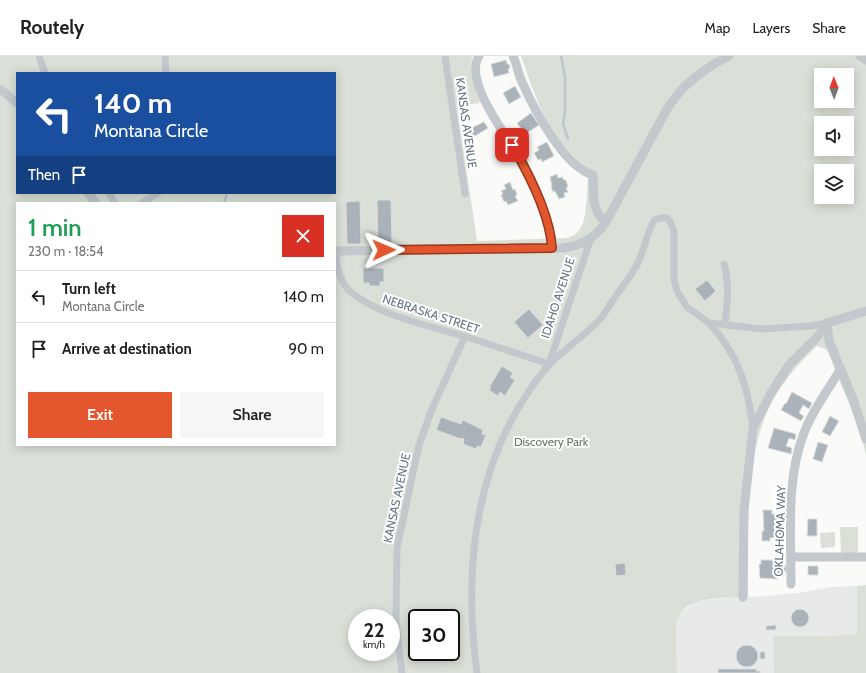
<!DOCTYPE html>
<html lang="en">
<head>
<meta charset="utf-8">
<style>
	:root { --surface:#fff; --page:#f6f6f6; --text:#222; --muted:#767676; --line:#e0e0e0; --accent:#e4572e }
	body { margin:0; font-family:Cabin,sans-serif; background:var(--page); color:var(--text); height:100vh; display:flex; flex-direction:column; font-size:15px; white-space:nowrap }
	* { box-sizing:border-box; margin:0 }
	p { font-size:13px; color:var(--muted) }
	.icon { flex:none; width:22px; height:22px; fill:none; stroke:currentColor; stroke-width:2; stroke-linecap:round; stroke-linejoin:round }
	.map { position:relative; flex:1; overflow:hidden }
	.sheet { position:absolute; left:16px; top:146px; width:320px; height:244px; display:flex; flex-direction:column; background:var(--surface); border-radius:0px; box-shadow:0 2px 10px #0003 }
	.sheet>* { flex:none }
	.top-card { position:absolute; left:16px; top:16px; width:320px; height:122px; border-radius:0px; box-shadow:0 2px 10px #0003; background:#1a4fa0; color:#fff; overflow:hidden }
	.needle { width:26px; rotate:359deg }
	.controls { position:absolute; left:814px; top:12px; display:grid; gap:8px }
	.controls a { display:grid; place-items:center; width:40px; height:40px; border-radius:0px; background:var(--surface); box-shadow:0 2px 10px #0003; font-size:20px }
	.speed { position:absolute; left:348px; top:553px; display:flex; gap:8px; font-size:20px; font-weight:700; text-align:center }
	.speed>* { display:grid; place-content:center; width:52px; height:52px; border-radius:50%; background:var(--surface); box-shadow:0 2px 10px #0003; line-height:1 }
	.speed small { font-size:10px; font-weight:400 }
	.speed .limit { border:2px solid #111; border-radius:6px; background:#fff; color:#111 }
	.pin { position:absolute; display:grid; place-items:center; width:34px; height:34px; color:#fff; margin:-17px; border-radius:8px; box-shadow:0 2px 6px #0006 }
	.me { position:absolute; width:44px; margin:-22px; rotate:89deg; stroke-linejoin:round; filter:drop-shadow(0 0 3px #0008) }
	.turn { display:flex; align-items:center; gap:14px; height:84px; padding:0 12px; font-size:18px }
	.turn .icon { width:52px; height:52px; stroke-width:2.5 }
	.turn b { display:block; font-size:28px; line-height:34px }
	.then { display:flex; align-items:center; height:38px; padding:0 12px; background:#0003; gap:8px; font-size:15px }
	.round { display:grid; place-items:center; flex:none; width:42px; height:42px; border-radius:0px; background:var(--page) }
	.head { display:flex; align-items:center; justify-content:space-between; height:68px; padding:0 12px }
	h1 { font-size:24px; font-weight:600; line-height:30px; color:#1e9e55 }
	.button { display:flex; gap:8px; margin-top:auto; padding:8px 12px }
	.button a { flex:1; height:46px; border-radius:0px; background:var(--accent); color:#fff; font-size:16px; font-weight:600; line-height:46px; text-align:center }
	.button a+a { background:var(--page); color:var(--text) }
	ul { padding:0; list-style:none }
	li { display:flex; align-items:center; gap:12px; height:52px; padding:0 12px; border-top:1px solid var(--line) }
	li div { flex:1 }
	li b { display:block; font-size:15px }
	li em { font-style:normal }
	header { display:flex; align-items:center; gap:24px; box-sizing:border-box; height:56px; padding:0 20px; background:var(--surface); border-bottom:1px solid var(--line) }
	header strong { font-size:19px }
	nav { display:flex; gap:22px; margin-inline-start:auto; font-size:14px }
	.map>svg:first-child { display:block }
	.built { fill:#e8e9e9 }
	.green { fill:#dadfd7; fill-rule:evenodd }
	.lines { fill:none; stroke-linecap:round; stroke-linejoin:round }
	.stream { stroke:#bbc7cb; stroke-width:2.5 }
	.building { fill:#aab3b9; stroke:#dcdcda }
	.pedestrian { stroke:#c3c8cc; stroke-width:7 }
	.minor { stroke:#c3c8cc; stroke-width:9 }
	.route-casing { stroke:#94391e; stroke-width:10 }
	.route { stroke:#e4572e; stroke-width:7 }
	.labels { text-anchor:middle; stroke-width:4; stroke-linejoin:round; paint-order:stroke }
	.street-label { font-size:12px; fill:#657683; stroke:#fff }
	.park-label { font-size:12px; fill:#687a64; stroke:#fff }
</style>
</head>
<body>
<header>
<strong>Routely</strong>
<nav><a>Map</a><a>Layers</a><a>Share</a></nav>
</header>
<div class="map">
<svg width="866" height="617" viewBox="0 0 866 617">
	<rect width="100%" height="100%" fill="#fafaf8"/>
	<path class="built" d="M 857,530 L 857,579 L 773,580 L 774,617 L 677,617 L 676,567 L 678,560 L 683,555 L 697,545 L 738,541 L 752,541 L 798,537 L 830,531 Z"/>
	<path class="green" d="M 0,0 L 473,0 C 467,14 475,33 480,47 L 457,50 L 477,185 L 567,182 C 572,180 577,178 580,173 C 588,163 587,127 588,113 C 547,80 538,48 521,0 L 866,0 L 866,400 L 861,377 L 827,294 L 817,290 C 800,306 785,323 773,344 C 743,399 748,479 748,541 C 740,540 731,542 723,542 C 702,544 684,544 676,567 L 677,617 L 0,617 ZM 17,17 L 335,17 L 335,137 L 17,137 ZM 821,19 L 847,19 L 847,45 L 821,45 ZM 821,67 L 847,67 L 847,93 L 821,93 ZM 821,115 L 847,115 L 847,141 L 821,141 ZM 17,147 L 335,147 L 335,389 L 17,389 ZM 357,562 L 391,562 L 391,596 L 357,596 ZM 417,562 L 451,562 L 451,596 L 417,596 Z
		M 840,471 L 858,471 L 858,497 L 841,497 Z
		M 835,476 L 835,491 L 821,492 L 820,477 Z
		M 866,529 L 866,617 L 774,617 L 773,580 L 857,579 L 857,530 Z"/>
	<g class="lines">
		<path class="stream" d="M 561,0 L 565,21 L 565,55 L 563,68 L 568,83
			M 224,147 L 227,137"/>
	</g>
	<path class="building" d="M 506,4 L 507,8 L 509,8 L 510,12 L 508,13 L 509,17 L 494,21 L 491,8 Z
		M 515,30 L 521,41 L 509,48 L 503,37 Z
		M 531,57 L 539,69 L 525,78 L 517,67 Z
		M 484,66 L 488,72 L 475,80 L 471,80 L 469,73 Z
		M 547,86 L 554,100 L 542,106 L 541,103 L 538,104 L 534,97 L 539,94 L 537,91 Z
		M 557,118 L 558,122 L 562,121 L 564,124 L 566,124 L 568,131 L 566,132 L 568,136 L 564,137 L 565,141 L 559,143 L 555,135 L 553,136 L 551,130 L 552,130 L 550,121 Z
		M 510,126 L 513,134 L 515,133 L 517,139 L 515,140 L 518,145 L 508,149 L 506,145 L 504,146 L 501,139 L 503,138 L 501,135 L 506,133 L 504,129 Z
		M 377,144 L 391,144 L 392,187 L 378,187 Z
		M 360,145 L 361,188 L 347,188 L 346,146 Z
		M 363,212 L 384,212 L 384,226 L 380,226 L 380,230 L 369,230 L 369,227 L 363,227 Z
		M 707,224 L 716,235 L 705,245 L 695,233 Z
		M 562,228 L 567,229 L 559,254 L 554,252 Z
		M 529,253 L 543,269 L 528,282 L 514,266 Z
		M 502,310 L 513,317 L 510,321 L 515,324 L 505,340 L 500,336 L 498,340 L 489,334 L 491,331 L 490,330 Z
		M 792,336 L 812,347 L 809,353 L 803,349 L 799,357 L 804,360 L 801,365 L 781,354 L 785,347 L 786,348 Z
		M 830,360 L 839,365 L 830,380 L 822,376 Z
		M 441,361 L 461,368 L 463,364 L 483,374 L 482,378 L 486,379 L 481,391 L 477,390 L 476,393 L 463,388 L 464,383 L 461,382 L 461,383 L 436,374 Z
		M 774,372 L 796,378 L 795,384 L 789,382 L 786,390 L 792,392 L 791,398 L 768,392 Z
		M 818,386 L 828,389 L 822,406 L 813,403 Z
		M 763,454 L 772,454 L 772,458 L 785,459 L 785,462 L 783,462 L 783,467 L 778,467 L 778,472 L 782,473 L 783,481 L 770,482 L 770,485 L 762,485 L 762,475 L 764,475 Z
		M 808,463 L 817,463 L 817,480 L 807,480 Z
		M 761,504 L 776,504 L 777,509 L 786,509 L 786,516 L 784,516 L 784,520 L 777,520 L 777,523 L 760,522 L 759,508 L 761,508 Z
		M 625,507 L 626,519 L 616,520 L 615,508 Z
		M 808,510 L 818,510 L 818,519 L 808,519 Z
		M791 562a9 9 0 1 1 18 0a9 9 0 1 1-18 0Z
		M 776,569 L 776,574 L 766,574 L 766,570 Z
		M736 600a11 11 0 1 1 22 0a11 11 0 1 1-22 0Z
		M 760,596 L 765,596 L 765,603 L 760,603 Z
		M 718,613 L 756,613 L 756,615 L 760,615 L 760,617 L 718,617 Z"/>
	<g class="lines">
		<path class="pedestrian" d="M 39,0 L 45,17
			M 165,0 L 166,17
			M 445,0 L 465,138
			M 109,137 L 115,147
			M 142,147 L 158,137
			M 336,195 C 336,209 340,228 352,237 C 379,259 423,268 456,278 C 487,287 518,298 549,308
			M 724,208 C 730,228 727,248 725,269
			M 709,267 C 738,298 748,330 753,372
			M 549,308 L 591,182
			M 402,617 L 396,566 L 397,492 L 419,389 L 432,353 L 465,280
			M 477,617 C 464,519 472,419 529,335 C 535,326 542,316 549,309 C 565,292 585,280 601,262 C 607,254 612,245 618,237 C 625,227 632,218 638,207 C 644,193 647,178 654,164 L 661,162 L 667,162 L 670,165 L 674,176 L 674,223 L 677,235 L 687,251 L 709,267 L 762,273 L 811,270 L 827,267"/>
		<path class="minor" d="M 479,0 C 462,26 511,85 524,109 C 536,133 550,165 552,192
			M 513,0 C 517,8 518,18 522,26 C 534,53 563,110 593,119 L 594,146 L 598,158 L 606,166
			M 860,0 L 866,4
			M 0,33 L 17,47
			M 88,137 L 96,147
			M 335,195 L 563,192 C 583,189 595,182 606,166 L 668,51 L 683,32 L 698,19 L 714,8 L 729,0
			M 827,267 L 829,285 L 853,343 L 866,383
			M 791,501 L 866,501
			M 791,528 C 791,480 786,422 804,377 C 812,355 828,334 840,314
			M 743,541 L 744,454 L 753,372 L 771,337 L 789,309 L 818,280 L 827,267 L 866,255"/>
	</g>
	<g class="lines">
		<defs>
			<path id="route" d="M 384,194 L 552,192 C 550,159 529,118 512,89"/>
		</defs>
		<use href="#route" class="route-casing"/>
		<use href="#route" class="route"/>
	</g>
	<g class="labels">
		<g class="street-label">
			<text transform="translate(466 67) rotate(82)" y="4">KANSAS AVENUE</text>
			<text transform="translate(558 242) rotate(-72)" y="4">IDAHO AVENUE</text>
			<text transform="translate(431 258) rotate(18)" y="4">NEBRASKA STREET</text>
			<text transform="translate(397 442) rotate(-78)" y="4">KANSAS AVENUE</text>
			<text transform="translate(780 475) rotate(-88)" y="4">OKLAHOMA WAY</text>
		</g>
		<g class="park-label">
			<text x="551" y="390">Discovery Park</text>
		</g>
	</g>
</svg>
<div class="controls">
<a><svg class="needle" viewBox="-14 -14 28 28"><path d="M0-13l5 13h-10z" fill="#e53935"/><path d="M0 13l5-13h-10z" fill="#767676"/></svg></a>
<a><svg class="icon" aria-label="sound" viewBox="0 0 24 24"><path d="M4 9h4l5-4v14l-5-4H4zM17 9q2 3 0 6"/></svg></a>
<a><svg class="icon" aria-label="layers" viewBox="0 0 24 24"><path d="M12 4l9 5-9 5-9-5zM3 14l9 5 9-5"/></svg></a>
</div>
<div class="speed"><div>22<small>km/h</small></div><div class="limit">30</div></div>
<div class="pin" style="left:512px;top:89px;background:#d93025"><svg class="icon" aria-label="arrive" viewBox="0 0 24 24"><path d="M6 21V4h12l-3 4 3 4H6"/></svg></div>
<svg class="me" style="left:384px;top:194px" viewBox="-20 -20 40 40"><path d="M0-17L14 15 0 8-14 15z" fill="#e4572e" stroke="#fff" stroke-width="4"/></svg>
<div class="top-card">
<div class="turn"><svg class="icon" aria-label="left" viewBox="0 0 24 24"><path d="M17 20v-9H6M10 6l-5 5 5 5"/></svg><div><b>140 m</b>Montana Circle</div></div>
<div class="then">Then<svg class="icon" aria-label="arrive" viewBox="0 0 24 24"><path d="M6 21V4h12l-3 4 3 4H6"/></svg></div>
</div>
<section class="sheet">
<div class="head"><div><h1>1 min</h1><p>230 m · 18:54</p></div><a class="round" style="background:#d93025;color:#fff"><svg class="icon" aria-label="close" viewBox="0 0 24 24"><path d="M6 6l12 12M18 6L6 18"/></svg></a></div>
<ul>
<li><svg class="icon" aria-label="left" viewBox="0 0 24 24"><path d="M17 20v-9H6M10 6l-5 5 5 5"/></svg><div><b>Turn left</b><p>Montana Circle</p></div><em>140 m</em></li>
<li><svg class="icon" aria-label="arrive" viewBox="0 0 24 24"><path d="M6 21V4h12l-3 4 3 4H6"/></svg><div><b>Arrive at destination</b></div><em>90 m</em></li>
</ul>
<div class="button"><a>Exit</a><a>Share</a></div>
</section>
</div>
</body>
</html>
